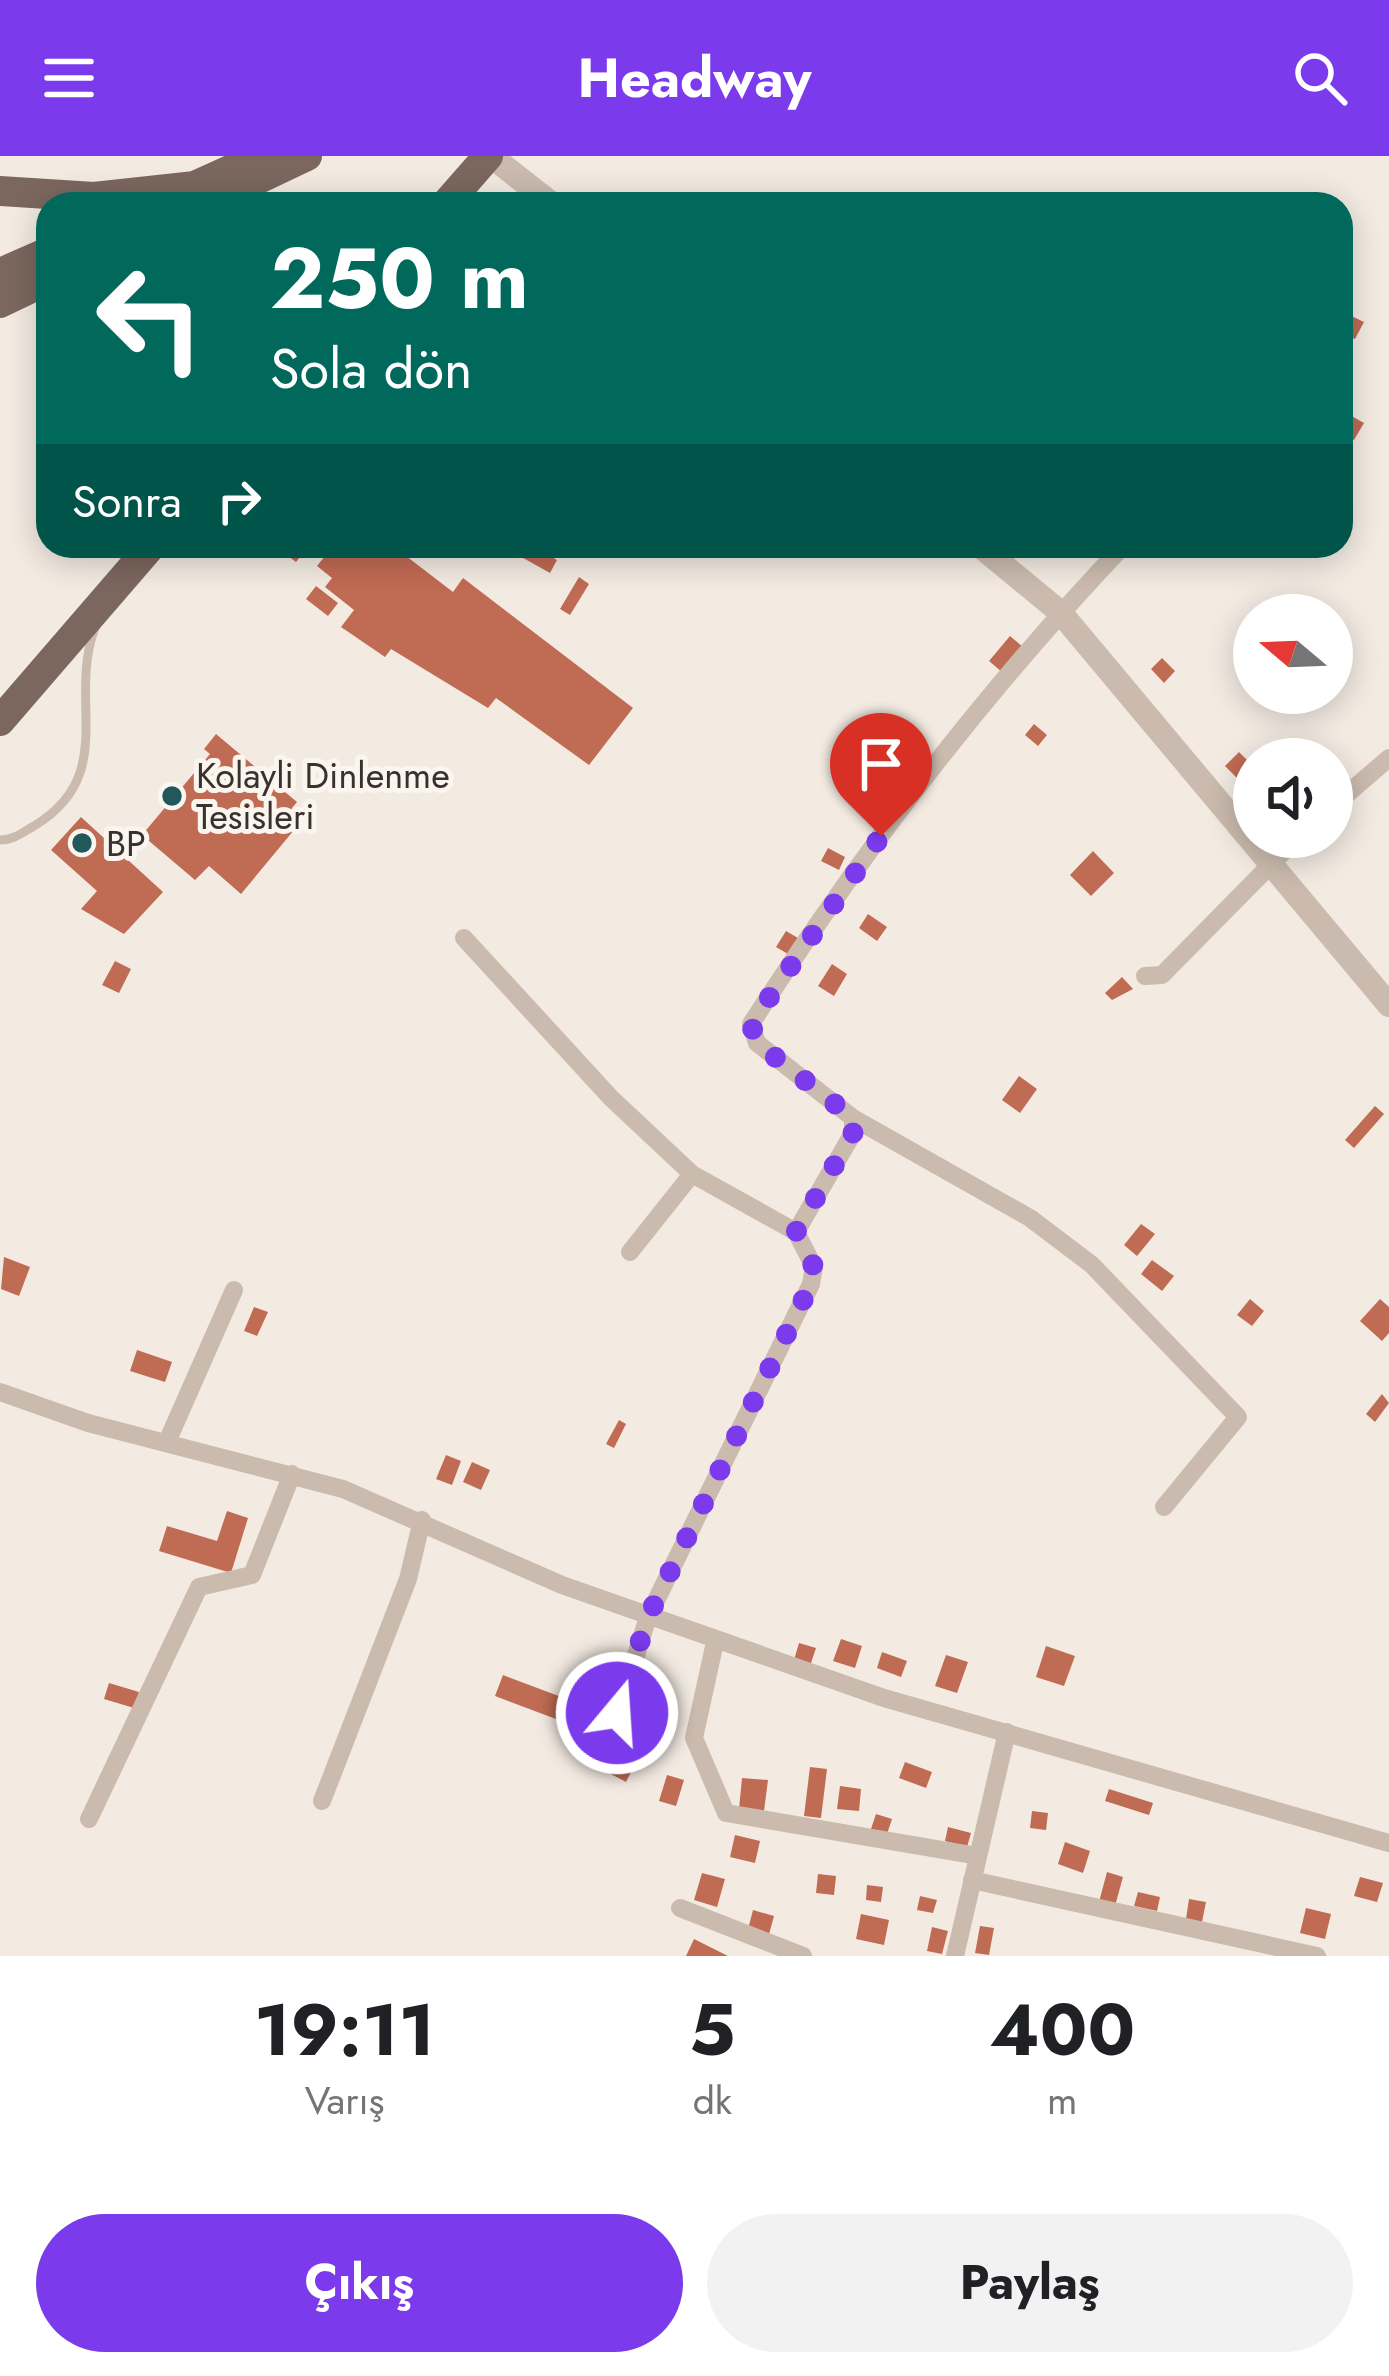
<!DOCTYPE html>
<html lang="tr">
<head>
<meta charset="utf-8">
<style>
	:root { --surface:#fff; --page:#f2f2f2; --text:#202124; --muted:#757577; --accent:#7c3aed }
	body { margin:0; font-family:Jost,sans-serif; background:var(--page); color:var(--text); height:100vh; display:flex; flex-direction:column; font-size:45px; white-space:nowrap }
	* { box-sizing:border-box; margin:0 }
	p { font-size:39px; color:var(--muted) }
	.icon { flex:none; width:66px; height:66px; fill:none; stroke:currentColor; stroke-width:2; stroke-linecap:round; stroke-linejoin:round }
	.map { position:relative; height:1800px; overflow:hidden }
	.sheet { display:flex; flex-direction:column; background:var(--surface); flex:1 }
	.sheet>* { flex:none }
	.guide { position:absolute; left:36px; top:36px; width:1317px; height:366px; border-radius:36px; box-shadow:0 6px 30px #0003; background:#00695c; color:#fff; overflow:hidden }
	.needle { width:78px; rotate:289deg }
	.tools { position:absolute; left:1233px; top:438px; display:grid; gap:24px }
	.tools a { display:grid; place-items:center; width:120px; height:120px; border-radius:50%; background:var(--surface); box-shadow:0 6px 30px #0003; font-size:60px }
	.pin { position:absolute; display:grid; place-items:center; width:102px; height:102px; color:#fff; margin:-123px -51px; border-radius:50% 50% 50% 0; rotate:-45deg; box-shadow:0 0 12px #0007 }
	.pin .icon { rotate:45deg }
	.me { position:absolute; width:132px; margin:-66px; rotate:18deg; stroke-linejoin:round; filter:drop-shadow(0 0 9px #0008) }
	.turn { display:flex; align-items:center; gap:42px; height:252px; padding:0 36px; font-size:54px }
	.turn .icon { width:156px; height:156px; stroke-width:2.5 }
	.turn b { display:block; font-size:84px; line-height:102px }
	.then { display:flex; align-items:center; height:114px; padding:0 36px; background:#0003; gap:24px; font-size:45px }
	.eta { display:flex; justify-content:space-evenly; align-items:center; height:204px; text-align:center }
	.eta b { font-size:72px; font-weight:700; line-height:84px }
	.primary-button { display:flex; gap:24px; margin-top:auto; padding:24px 36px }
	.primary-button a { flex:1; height:138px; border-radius:72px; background:var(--accent); color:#fff; font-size:48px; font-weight:700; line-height:138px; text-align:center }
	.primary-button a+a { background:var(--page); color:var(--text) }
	header { display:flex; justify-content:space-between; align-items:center; height:156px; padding:0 36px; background:var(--accent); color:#fff; font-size:54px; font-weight:700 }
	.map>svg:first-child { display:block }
	.building { fill:#c06b53 }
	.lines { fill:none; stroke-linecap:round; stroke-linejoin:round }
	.service { stroke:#cbbbae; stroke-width:9 }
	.minor { stroke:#cbbbae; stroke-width:18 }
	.tertiary { stroke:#cbbbae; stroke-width:24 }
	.primary { stroke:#7b675e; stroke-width:30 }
	.route { stroke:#7c3aed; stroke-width:21; stroke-dasharray:0 37.8 }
	.poi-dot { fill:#23585a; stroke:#faf5ef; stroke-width:4.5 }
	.labels { text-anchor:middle; stroke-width:10; stroke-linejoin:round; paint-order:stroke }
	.poi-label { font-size:36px; fill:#3a302c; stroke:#faf5ef; text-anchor:start }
</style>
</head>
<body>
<header><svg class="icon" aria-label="menu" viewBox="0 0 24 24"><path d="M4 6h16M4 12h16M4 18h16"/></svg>Headway<svg class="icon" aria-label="search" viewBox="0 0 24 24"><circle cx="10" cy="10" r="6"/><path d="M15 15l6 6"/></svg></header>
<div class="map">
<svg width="1389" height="1800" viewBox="0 0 1389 1800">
	<rect width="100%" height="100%" fill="#f3ebe2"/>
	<path class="building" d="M 1341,155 L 1364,166 L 1355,183 L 1341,177 Z
		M 1341,254 L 1364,267 L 1354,284 L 1341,276 Z
		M 275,390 L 297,390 L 304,396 L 296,406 Z
		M 333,390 L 393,390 L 453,436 L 463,422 L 633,552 L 589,609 L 496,542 L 488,552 L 391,493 L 385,501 L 341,471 L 354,454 L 325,431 L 332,422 L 317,410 Z
		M 502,390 L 534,390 L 557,404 L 550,417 Z
		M 579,421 L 589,428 L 570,459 L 560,453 Z
		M 316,430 L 338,447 L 328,460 L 306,443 Z
		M 1010,480 L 1023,491 L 1002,516 L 989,505 Z
		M 1162,502 L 1175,515 L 1164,527 L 1151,513 Z
		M 1034,568 L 1047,579 L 1038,590 L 1025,579 Z
		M 216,578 L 297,646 L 292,652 L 304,662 L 241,738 L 209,710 L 195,724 L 142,679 L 210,598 L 204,593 Z
		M 1239,596 L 1253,610 L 1239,624 L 1225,610 Z
		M 81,661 L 163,736 L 124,778 L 81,753 L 97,735 L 51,694 Z
		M 828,692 L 845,701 L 839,714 L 821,705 Z
		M 1093,695 L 1114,717 L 1091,740 L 1070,719 Z
		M 868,758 L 887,771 L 877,785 L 859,772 Z
		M 786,775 L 798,782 L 788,798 L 776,791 Z
		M 115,805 L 131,813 L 119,837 L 102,829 Z
		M 832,808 L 847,818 L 834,840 L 818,830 Z
		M 1122,821 L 1133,833 L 1112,844 L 1105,837 Z
		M 1019,920 L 1037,933 L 1020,957 L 1002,944 Z
		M 1375,950 L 1384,958 L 1354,992 L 1345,984 Z
		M 1141,1068 L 1155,1078 L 1137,1100 L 1124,1089 Z
		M 4,1101 L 30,1111 L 19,1140 L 1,1133 Z
		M 1152,1104 L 1174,1120 L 1162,1135 L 1141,1118 Z
		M 1250,1143 L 1264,1155 L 1252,1170 L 1237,1159 Z
		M 1380,1143 L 1389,1151 L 1389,1177 L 1382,1185 L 1360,1165 Z
		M 254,1151 L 268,1156 L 257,1180 L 244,1175 Z
		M 137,1194 L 172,1206 L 165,1226 L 130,1215 Z
		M 1382,1238 L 1389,1247 L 1375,1266 L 1366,1258 Z
		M 619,1264 L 626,1268 L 614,1292 L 606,1288 Z
		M 446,1299 L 461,1305 L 452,1329 L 436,1323 Z
		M 472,1306 L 490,1314 L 481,1334 L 463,1326 Z
		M 227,1355 L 248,1362 L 231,1417 L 159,1395 L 167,1370 L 217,1385 Z
		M 841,1483 L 862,1490 L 855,1512 L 833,1505 Z
		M 799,1487 L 816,1492 L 810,1510 L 794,1504 Z
		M 1046,1490 L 1075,1500 L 1064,1530 L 1036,1521 Z
		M 882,1496 L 907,1505 L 901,1521 L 877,1512 Z
		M 946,1499 L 968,1506 L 957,1537 L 935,1530 Z
		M 503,1519 L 564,1542 L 567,1535 L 577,1539 L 573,1551 L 592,1558 L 604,1527 L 622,1533 L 604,1581 L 495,1540 Z
		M 109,1527 L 139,1536 L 134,1552 L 104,1543 Z
		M 628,1566 L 652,1574 L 647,1589 L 623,1581 Z
		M 619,1597 L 636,1606 L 626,1626 L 609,1617 Z
		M 905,1606 L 932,1616 L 926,1632 L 899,1622 Z
		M 810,1611 L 827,1613 L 821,1662 L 804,1660 Z
		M 667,1619 L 684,1624 L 676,1650 L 659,1645 Z
		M 742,1622 L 768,1624 L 764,1655 L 739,1653 Z
		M 840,1630 L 861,1633 L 859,1655 L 837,1653 Z
		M 1109,1633 L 1153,1647 L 1149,1659 L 1105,1645 Z
		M 1032,1655 L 1048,1657 L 1046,1674 L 1030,1672 Z
		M 876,1658 L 892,1663 L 887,1678 L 871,1673 Z
		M 948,1671 L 971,1677 L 967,1691 L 945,1685 Z
		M 735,1679 L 760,1685 L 755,1707 L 730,1701 Z
		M 1065,1686 L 1090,1695 L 1083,1717 L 1058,1708 Z
		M 1107,1716 L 1123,1721 L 1115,1750 L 1099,1746 Z
		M 702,1717 L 725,1723 L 717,1751 L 694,1744 Z
		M 818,1718 L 836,1720 L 834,1739 L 816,1737 Z
		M 1360,1721 L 1383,1727 L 1377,1746 L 1354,1740 Z
		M 867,1729 L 883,1731 L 881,1746 L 866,1744 Z
		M 1138,1736 L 1160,1741 L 1157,1755 L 1134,1750 Z
		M 920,1740 L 937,1744 L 933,1757 L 917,1754 Z
		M 1189,1743 L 1206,1746 L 1202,1766 L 1186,1763 Z
		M 1306,1752 L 1331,1758 L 1325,1783 L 1300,1777 Z
		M 753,1754 L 774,1760 L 768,1782 L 747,1777 Z
		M 861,1758 L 889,1764 L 884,1789 L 856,1783 Z
		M 980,1770 L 994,1772 L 989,1799 L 975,1797 Z
		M 932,1771 L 948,1775 L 942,1798 L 927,1795 Z
		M 694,1783 L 728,1800 L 686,1800 Z"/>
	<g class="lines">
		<path class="service" d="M 0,684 C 14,684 23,676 34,670 C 119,619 67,545 95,472"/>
		<path class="minor" d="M 1123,390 C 984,537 860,698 751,868 L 757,887 L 853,962 L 1030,1062 L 1092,1109 L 1238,1261 L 1164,1351
			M 1332,651 L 1389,602
			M 464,782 L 611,942 L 692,1018 L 796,1076 L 814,1111 L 811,1128 L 648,1461 L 618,1557
			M 1145,820 L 1162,819 L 1298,681
			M 796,1076 L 853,977 L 853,962
			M 630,1096 L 692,1018
			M 0,1236 L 88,1267 L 343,1333 L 562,1429 L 884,1542 L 1389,1687
			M 167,1286 L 234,1134
			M 715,1486 L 694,1582 L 726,1657 L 978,1700
			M 322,1645 L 408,1423 L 422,1364
			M 89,1663 L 199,1431 L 252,1419 L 292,1318
			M 972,1724 L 1317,1800
			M 680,1752 L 803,1800
			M 955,1800 L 1007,1576"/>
		<path class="tertiary" d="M 491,0 L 552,48
			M 980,390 L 1060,456 L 1389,849"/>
		<path class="primary" d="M 0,35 L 94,41 L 195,30
			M 179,37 L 261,0
			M 206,48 L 307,0
			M 446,48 L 488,0
			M 0,117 L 48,96
			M 0,147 L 48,124
			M 0,565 L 151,390"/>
	</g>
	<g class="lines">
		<path class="route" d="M 617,1557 L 648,1461 L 811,1128 L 814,1111 L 796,1076 L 853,977 L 853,962 L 757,887 L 751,868 L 881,680"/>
	</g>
	<g class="poi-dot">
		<circle cx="172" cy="640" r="12"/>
		<circle cx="82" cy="687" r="12"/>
	</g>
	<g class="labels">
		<g class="poi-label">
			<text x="196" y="632">Kolayli Dinlenme<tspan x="196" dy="41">Tesisleri</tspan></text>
			<text x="106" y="700">BP</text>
		</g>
	</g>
</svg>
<div class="tools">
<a><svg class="needle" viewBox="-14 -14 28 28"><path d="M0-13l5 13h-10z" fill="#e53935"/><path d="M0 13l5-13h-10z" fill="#757577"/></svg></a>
<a><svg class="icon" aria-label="sound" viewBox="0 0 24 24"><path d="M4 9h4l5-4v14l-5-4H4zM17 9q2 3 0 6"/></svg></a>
</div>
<div class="pin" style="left:881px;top:680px;background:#d93025"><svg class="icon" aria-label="arrive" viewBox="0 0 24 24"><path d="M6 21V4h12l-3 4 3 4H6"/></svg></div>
<svg class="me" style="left:617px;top:1557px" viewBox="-20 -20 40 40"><circle r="17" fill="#7c3aed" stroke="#fff" stroke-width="3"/><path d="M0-11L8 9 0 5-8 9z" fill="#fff"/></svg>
<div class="guide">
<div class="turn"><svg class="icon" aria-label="left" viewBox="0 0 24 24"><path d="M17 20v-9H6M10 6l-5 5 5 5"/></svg><div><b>250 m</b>Sola dön</div></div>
<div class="then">Sonra<svg class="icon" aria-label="right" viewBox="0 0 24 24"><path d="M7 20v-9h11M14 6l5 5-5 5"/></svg></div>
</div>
</div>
<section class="sheet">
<div class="eta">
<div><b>19:11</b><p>Varış</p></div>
<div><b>5</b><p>dk</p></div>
<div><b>400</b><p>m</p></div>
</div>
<div class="primary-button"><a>Çıkış</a><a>Paylaş</a></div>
</section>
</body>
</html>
